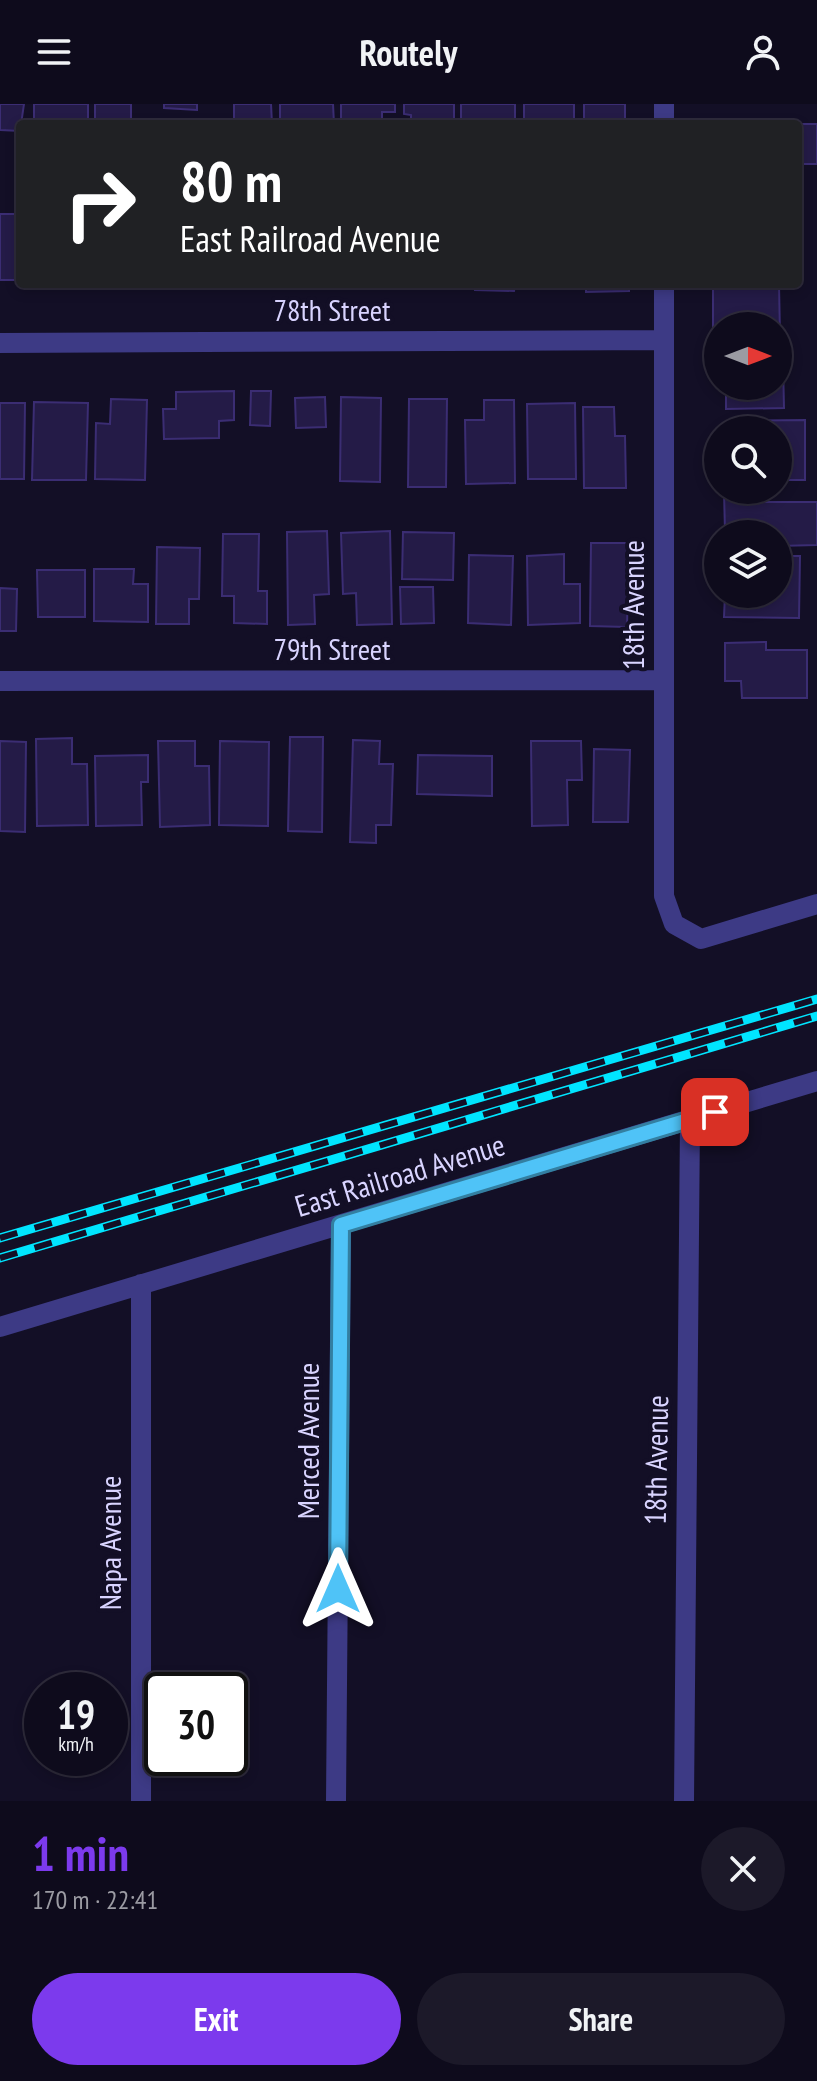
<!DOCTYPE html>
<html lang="en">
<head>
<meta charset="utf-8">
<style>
	:root { --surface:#0e0b1c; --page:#1c1929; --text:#f1f3f6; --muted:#9b9ba3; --line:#2e2b3b; --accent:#7c3aed }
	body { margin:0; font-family:"PT Sans Narrow",sans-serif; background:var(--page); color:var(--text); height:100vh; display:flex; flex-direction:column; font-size:30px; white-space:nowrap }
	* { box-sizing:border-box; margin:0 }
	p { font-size:26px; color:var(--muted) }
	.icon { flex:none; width:44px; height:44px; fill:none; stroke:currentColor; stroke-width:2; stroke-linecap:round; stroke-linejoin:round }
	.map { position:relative; height:1697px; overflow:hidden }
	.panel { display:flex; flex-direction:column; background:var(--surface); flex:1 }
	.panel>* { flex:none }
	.guide { position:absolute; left:16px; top:16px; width:786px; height:168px; border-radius:8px; box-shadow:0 4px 12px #0003,0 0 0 2px var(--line); background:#202124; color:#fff; overflow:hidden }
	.needle { width:52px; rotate:90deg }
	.buttons { position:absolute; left:704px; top:208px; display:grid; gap:16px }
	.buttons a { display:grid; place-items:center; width:88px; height:88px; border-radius:50%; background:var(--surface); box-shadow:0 4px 12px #0003,0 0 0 2px var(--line); font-size:40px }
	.speed { position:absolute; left:24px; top:1568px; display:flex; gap:16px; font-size:40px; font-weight:700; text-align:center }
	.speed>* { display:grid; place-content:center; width:104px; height:104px; border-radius:50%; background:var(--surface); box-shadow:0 4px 12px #0003,0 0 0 2px var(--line); line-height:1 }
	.speed small { font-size:20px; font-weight:400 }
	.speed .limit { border:4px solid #111; border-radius:12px; background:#fff; color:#111 }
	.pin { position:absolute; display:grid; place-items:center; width:68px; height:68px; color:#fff; margin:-34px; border-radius:16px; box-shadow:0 4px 12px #0006 }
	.me { position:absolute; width:88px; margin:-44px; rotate:0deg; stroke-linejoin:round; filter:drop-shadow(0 0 6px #0008) }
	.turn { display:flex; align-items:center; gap:28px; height:168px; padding:0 32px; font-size:36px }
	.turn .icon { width:104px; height:104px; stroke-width:2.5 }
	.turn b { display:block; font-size:56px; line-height:68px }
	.round { display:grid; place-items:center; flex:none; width:84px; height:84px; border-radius:42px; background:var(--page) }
	.summary { display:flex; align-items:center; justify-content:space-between; height:136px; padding:0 32px }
	h1 { font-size:48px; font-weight:800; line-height:60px; color:var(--accent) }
	.primary-button { display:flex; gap:16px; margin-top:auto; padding:16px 32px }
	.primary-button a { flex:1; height:92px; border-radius:48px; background:var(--accent); color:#fff; font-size:32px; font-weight:800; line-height:92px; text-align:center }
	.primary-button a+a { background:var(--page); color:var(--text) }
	header { display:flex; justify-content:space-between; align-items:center; height:104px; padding:0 32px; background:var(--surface); font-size:36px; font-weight:800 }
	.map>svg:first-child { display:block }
	.building { fill:#241b47; stroke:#3b2d73; stroke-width:2 }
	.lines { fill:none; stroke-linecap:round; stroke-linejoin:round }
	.minor { stroke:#3d3a85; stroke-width:20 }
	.rail-casing { stroke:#00e5ff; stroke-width:9 }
	.rail { stroke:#130f26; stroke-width:6; stroke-dasharray:18; stroke-linecap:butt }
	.route-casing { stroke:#337fa1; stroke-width:20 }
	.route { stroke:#4fc3f7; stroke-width:14 }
	.labels { text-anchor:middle; stroke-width:8; stroke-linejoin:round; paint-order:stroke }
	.street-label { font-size:30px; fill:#d9d4ff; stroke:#130f26 }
</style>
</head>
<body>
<header><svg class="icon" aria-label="menu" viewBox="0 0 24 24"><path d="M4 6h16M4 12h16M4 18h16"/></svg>Routely<svg class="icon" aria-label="person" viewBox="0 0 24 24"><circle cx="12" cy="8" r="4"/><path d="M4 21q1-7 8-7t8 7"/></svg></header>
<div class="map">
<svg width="817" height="1697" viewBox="0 0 817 1697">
	<rect width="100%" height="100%" fill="#130f26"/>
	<path class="building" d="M 0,0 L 24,0 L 20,27 L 0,26 Z
		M 34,0 L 88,0 L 88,20 L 34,20 Z
		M 95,0 L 131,0 L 131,20 L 95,20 Z
		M 164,0 L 197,0 L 197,6 L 164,4 Z
		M 234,0 L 271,0 L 272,20 L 234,20 Z
		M 280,0 L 333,0 L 334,20 L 280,20 Z
		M 341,0 L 395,0 L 395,8 L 382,8 L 382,20 L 341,20 Z
		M 404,0 L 454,0 L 454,20 L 411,20 L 411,11 L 404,10 Z
		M 461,0 L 515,0 L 515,20 L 461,20 Z
		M 524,0 L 574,0 L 574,20 L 524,20 Z
		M 584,0 L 625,0 L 625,20 L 584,20 Z
		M 798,20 L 817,20 L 817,60 L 798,60 Z
		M 0,110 L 20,110 L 20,176 L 0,176 Z
		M 475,180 L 515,180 L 514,187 L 475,186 Z
		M 586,180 L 629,180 L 629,187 L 586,188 Z
		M 713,180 L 779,180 L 780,232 L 778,222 L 718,222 L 718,232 L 713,232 Z
		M 778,259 L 783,259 L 784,304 L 726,305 L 726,282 L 778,282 Z
		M 234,287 L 234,316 L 219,317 L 219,334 L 164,335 L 163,305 L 176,305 L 176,288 Z
		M 251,287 L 271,287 L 270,322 L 250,321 Z
		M 325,293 L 326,323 L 296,324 L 295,294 Z
		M 341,293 L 381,294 L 380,378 L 340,377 Z
		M 111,295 L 147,296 L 145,376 L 95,375 L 96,319 L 110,320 Z
		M 409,295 L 447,295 L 446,383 L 408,383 Z
		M 484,296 L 514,296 L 515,379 L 466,380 L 465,316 L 484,316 Z
		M 34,298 L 88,299 L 86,376 L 32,376 Z
		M 0,299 L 25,299 L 24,375 L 0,375 Z
		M 575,299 L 576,375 L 528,375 L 527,300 Z
		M 583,303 L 614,303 L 615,332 L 625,332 L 626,384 L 584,384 Z
		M 805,316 L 805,376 L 778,376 L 778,326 L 727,326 L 727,317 Z
		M 765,387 L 765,398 L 817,398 L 817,441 L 778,442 L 778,430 L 725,427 L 724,388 Z
		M 327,427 L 329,490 L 314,491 L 315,520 L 288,521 L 287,428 Z
		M 390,427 L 392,520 L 357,521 L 356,489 L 343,490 L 341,429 Z
		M 403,428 L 454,429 L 453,476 L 402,475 Z
		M 223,430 L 259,430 L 258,487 L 267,487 L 267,520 L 234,519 L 234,492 L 222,492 Z
		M 591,439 L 629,439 L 627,523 L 590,522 Z
		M 157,443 L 200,444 L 199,495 L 189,495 L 189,520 L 156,520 Z
		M 564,450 L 564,480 L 580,480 L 580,519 L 528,521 L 527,452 Z
		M 469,451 L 513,452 L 511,521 L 468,519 Z
		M 778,452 L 800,452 L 799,514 L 724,513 L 725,490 L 778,490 Z
		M 94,465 L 134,465 L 133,480 L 148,480 L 148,518 L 94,517 Z
		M 37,466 L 85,466 L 85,513 L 38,513 Z
		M 400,483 L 433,483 L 434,519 L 401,520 Z
		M 0,484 L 17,485 L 16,527 L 0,527 Z
		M 766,538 L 766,546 L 807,546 L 807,594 L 742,594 L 741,577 L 725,577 L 725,539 Z
		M 290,633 L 323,633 L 322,728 L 288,727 Z
		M 72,634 L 72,660 L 87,660 L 88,721 L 37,722 L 36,635 Z
		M 353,636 L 380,637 L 379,660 L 393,660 L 391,721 L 376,721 L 376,739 L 350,738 Z
		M 0,637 L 26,638 L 25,728 L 0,727 Z
		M 158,637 L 195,637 L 195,662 L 209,662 L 210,721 L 160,723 Z
		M 220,637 L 269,638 L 268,722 L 219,721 Z
		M 531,637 L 581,637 L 582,676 L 567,676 L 568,721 L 532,722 Z
		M 594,645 L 630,646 L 628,718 L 593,718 Z
		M 148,651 L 148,678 L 141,678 L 142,721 L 96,722 L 95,652 Z
		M 418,651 L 492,652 L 492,692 L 417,690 Z"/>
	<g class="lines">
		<path class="minor" d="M 664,0 L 664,20
			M 664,180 L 664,792 L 674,820 L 701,835 L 817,800
			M 0,239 L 664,236
			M 0,577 L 664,576
			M 141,1180 L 141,1697
			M 0,1223 L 817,977
			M 336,1697 L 341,1121
			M 684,1697 L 690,1016"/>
		<defs>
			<path id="rail" d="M 0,1134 L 817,895
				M 0,1154 L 817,912"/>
		</defs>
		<use href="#rail" class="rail-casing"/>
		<use href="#rail" class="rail"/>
	</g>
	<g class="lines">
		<defs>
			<path id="route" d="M 338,1485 L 341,1121 L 715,1008"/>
		</defs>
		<use href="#route" class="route-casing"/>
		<use href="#route" class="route"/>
	</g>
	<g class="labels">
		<g class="street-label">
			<text x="332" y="217">78th Street</text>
			<text transform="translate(634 501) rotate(-90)" y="10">18th Avenue</text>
			<text x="332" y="556">79th Street</text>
			<text transform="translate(400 1072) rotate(-17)" y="10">East Railroad Avenue</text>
			<text transform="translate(309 1337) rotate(-90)" y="10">Merced Avenue</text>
			<text transform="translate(657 1356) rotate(-89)" y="10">18th Avenue</text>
			<text transform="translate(111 1439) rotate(-90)" y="10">Napa Avenue</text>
		</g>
	</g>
</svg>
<div class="buttons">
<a><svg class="needle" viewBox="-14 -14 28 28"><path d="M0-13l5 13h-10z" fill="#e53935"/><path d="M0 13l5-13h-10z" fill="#9b9ba3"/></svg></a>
<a><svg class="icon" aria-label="search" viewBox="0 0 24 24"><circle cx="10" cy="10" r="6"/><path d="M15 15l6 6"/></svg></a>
<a><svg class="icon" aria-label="layers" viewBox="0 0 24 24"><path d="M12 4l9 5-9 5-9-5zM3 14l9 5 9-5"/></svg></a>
</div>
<div class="speed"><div>19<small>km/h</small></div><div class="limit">30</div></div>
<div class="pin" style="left:715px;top:1008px;background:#d93025"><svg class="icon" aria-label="arrive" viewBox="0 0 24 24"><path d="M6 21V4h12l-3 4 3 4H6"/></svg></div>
<svg class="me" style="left:338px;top:1485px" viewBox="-20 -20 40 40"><path d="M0-17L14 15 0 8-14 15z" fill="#4fc3f7" stroke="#fff" stroke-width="4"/></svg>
<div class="guide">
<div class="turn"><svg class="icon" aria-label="right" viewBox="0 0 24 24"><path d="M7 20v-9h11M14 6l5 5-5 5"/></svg><div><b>80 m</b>East Railroad Avenue</div></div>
</div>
</div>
<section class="panel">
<div class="summary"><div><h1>1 min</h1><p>170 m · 22:41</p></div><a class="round"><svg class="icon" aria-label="close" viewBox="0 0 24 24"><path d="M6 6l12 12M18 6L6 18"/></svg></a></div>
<div class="primary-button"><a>Exit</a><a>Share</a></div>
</section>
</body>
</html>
